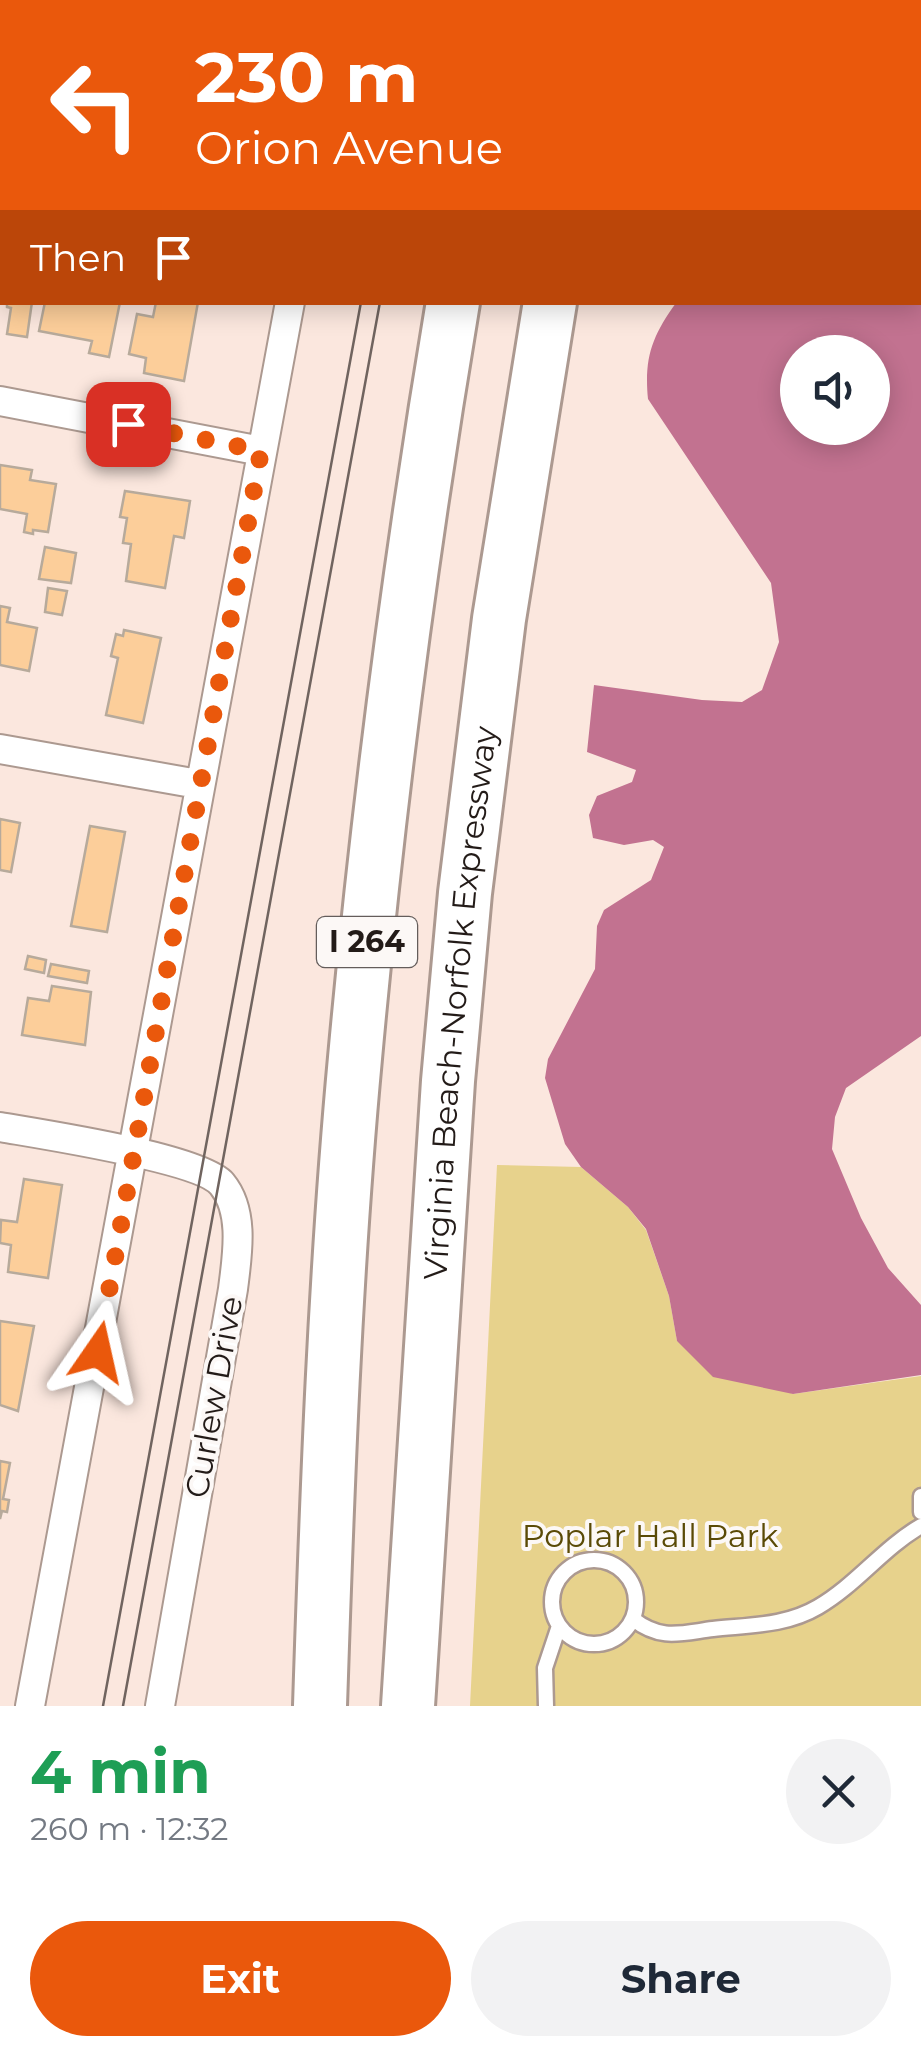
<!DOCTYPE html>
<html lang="en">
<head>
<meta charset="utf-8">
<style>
	:root { --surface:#fff; --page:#f2f2f3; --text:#1f2937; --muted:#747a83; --accent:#ea580c }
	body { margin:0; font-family:Montserrat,sans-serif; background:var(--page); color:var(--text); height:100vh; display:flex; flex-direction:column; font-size:38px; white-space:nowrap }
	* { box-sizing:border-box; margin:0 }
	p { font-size:32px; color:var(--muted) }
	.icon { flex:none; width:55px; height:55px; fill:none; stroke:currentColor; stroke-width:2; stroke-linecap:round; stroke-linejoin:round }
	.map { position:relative; height:1706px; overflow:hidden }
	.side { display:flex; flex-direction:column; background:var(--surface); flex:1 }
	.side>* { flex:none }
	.guide { position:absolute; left:0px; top:0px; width:922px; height:305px; box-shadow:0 5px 25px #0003; background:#ea580c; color:#fff; overflow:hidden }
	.tools { position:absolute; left:780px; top:335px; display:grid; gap:20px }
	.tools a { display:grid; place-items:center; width:110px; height:110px; border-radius:50%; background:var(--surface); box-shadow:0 5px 25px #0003; font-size:50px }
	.pin { position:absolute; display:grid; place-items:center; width:85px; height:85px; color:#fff; margin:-42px; border-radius:20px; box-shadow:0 5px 15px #0006 }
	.me { position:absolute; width:110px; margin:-55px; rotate:11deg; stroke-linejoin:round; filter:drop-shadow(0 0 8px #0008) }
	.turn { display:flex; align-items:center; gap:35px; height:210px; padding:0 30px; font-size:45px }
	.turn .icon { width:130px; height:130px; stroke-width:2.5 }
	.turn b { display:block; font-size:70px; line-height:85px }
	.then { display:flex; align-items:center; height:95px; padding:0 30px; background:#0003; gap:20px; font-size:38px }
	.round { display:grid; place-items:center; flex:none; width:105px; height:105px; border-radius:52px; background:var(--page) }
	.summary { display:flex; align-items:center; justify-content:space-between; height:170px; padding:0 30px }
	h1 { font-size:60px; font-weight:700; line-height:75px; color:#1e9e55 }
	.action { display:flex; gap:20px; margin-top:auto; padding:20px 30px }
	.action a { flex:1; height:115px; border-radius:60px; background:var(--accent); color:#fff; font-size:40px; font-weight:700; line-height:115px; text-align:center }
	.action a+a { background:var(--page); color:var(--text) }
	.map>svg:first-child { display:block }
	.green { fill:#e7d28c }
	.water { fill:#c27290; fill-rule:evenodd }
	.building { fill:#fcce9a; stroke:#b7aa9b; stroke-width:2.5 }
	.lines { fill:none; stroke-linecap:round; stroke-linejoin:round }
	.service-casing { stroke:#ac9990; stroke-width:19 }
	.minor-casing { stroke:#ac9990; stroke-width:32 }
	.motorway-casing { stroke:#ac9990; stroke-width:58 }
	.service { stroke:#fff; stroke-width:14 }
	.minor { stroke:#fff; stroke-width:28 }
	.motorway { stroke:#fff; stroke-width:52 }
	.tram { stroke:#70645f; stroke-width:2.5 }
	.route { stroke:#ea580c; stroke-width:18; stroke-dasharray:0 32.4 }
	.labels { text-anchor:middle; stroke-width:8; stroke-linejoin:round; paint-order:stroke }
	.shield { fill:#fcf8f6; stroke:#645d5b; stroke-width:2.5 }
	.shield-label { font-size:30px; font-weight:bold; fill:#231b18 }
	.street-label { font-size:32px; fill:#231b18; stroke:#fcf8f6 }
	.park-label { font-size:32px; fill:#5a4a06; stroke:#fcf8f6 }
</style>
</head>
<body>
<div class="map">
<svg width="921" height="1706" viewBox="0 0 921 1706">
	<rect width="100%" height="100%" fill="#fbe7de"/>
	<path class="green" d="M 497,1165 L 581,1167 L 628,1207 L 646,1230 L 669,1296 L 677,1341 L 793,1394 L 921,1376 L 921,1706 L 470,1706 Z"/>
	<path class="water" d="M 869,0 L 921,0 L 921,1036 L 846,1088 L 835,1117 L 832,1149 L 861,1218 L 888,1268 L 921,1305 L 921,1375 L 793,1394 L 713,1377 L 677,1341 L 669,1296 L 646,1229 L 628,1207 L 581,1167 L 565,1144 L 545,1078 L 548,1059 L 595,969 L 597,926 L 604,910 L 651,880 L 664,847 L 653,840 L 624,845 L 593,838 L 589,815 L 597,796 L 632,782 L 636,770 L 587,752 L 594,685 L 702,700 L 742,702 L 762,690 L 779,642 L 771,583 L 648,399 C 644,358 652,336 676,303 L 920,302 L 920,2 ZM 798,352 L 872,352 L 872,428 L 798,428 Z"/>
	<path class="building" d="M 204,0 L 286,0 L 203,2 Z
		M 0,135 L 2,136 L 2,202 L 0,202 Z
		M 7,302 L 32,302 L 27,337 L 7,334 L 11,308 L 7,307 Z
		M 45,302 L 120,302 L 109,357 L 89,353 L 92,341 L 39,331 Z
		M 156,302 L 198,302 L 184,381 L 144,373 L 146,358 L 129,354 L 137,314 L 153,317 Z
		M 0,465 L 32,470 L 30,480 L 56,484 L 48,532 L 33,530 L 33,534 L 24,532 L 27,514 L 0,509 Z
		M 125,491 L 190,501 L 184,538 L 174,536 L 165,588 L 126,581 L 131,544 L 123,543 L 127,518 L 120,517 Z
		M 45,547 L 76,553 L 71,583 L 39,579 Z
		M 48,588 L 67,591 L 62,615 L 45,612 Z
		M 0,606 L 10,608 L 7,622 L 37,628 L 29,671 L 0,665 Z
		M 124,630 L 161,638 L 143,723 L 106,715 L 118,658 L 111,656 L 116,634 L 123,636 Z
		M 0,819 L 20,823 L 11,872 L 0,870 Z
		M 90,826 L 125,832 L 107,932 L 71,926 Z
		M 28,956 L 46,960 L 44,973 L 25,969 Z
		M 51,964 L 89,971 L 87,983 L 48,976 Z
		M 52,986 L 91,992 L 85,1045 L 22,1035 L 28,998 L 49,1001 Z
		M 24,1179 L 62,1185 L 48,1278 L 8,1272 L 11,1245 L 0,1243 L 1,1220 L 17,1222 Z
		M 0,1321 L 34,1326 L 18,1411 L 0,1405 Z
		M 0,1461 L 10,1463 L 3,1499 L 9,1500 L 7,1512 L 2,1511 L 0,1519 Z"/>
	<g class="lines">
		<defs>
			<path id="service" d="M 921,1496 L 921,1512
				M552 1602a42 42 0 1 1 84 0a42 42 0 1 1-84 0Z
				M 633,1619 C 661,1641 681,1633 713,1629 C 749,1625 786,1626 818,1607 C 856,1585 883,1548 921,1526
				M 546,1706 L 545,1668 L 559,1626"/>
			<path id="minor" d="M 347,2 L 348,0
				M 0,401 L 261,451
				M 0,749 L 198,784
				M 0,1127 C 40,1134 200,1158 222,1184 C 245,1212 237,1256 233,1289 L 160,1706
				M 30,1706 L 290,302"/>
			<g id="motorway">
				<path d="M 506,2 L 507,0"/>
				<path d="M 604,2 L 605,0"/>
				<path d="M 320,1706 C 327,1490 335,1274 355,1058 C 378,805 411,553 453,302"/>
				<path id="s1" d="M 408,1706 L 448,1081 L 465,893 L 499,619 L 550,302"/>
			</g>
		</defs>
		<use href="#service" class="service-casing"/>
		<use href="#minor" class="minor-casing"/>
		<use href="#motorway" class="motorway-casing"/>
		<use href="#service" class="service"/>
		<use href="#minor" class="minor"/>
		<use href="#motorway" class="motorway"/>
		<path class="tram" d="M 416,2 L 417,0
			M 435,2 L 435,0
			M 103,1706 L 361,302
			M 123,1706 L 380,302"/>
	</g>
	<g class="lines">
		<path class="route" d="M 98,1352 L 261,451 L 128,424"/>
	</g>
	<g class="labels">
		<rect class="shield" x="317" y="917" width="100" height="50" rx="8"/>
		<g class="shield-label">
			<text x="367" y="952">I 264</text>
		</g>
		<g class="street-label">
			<text dy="11" stroke="none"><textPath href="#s1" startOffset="705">Virginia Beach-Norfolk Expressway</textPath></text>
			<text transform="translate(214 1397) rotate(-80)" y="11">Curlew Drive</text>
		</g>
		<g class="park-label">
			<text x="650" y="1547">Poplar Hall Park</text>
		</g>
	</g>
</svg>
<div class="tools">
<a><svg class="icon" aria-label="sound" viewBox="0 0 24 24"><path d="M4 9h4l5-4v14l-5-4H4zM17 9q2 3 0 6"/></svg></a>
</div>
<div class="pin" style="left:128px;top:424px;background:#d93025"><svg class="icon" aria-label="arrive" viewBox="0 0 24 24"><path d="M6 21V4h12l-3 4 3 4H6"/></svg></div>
<svg class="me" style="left:98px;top:1352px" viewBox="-20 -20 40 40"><path d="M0-17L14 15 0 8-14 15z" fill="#ea580c" stroke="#fff" stroke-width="4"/></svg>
<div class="guide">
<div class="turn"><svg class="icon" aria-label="left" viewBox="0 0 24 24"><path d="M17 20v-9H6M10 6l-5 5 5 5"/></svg><div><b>230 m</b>Orion Avenue</div></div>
<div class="then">Then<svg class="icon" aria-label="arrive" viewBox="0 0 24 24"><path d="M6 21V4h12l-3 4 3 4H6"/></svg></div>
</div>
</div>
<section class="side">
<div class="summary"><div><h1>4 min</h1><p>260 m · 12:32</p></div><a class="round"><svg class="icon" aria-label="close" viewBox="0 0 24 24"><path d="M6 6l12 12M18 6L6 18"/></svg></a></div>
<div class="action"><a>Exit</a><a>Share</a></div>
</section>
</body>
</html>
